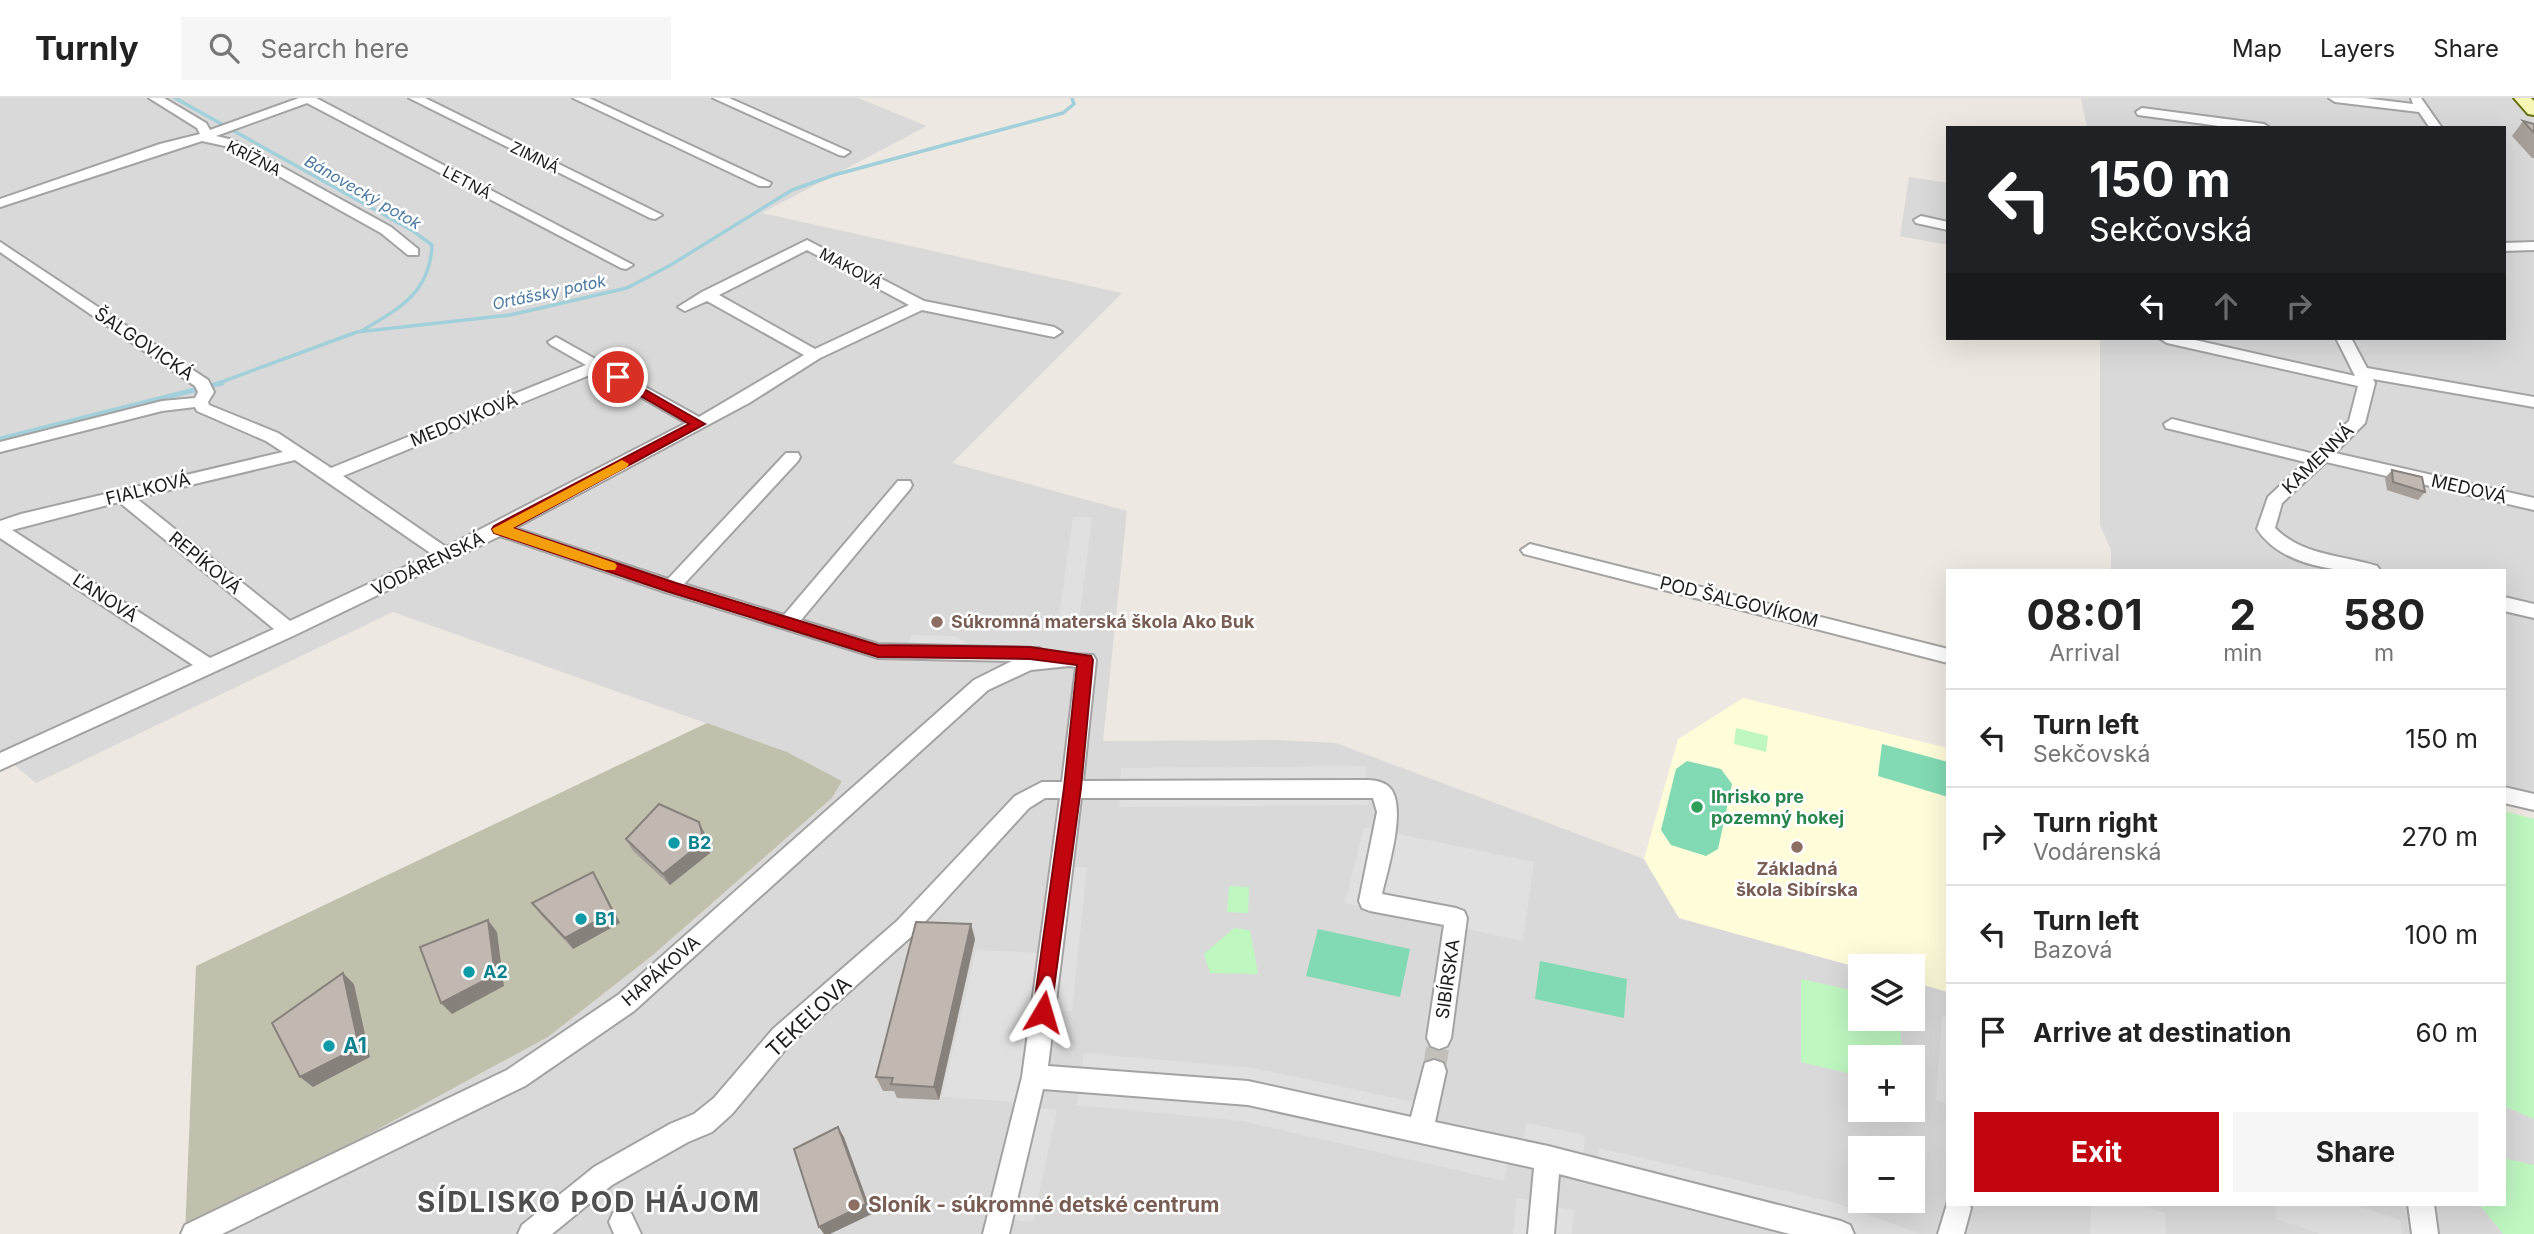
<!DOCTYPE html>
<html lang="en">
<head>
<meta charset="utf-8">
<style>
	:root { --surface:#fff; --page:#f6f6f6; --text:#222; --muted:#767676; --line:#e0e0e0; --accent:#c10610 }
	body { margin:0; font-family:Inter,sans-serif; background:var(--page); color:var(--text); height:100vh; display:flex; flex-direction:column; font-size:26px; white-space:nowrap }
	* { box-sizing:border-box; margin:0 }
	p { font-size:23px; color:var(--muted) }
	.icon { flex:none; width:38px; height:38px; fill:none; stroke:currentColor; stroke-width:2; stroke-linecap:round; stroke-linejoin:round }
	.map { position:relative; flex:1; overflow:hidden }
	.drawer { position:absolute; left:1946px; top:471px; width:560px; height:637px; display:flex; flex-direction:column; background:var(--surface); border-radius:0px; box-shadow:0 7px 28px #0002 }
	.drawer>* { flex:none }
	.guide { position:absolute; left:1946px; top:28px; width:560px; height:214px; border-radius:0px; box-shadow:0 7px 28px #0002; background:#202124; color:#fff; overflow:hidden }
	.tools { position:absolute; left:1848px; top:856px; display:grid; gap:14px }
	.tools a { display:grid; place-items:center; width:77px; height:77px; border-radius:0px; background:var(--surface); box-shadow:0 7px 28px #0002; font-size:35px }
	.pin { position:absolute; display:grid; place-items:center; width:60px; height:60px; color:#fff; margin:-30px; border:4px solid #fff; border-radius:50%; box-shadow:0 2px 7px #0007 }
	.me { position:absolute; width:77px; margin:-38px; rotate:7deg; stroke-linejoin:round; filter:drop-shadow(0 0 5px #0008) }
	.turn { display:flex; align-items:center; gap:24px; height:147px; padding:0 28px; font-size:32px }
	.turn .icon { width:91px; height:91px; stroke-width:2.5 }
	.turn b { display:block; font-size:49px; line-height:60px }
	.lanes { display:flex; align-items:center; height:66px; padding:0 28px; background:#0003; justify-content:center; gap:35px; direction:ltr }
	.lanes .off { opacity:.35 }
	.eta { display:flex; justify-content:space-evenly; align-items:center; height:119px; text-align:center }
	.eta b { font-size:42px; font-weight:700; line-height:49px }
	.cta { display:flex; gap:14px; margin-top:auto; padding:14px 28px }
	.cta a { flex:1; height:80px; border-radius:0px; background:var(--accent); color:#fff; font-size:28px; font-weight:700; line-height:80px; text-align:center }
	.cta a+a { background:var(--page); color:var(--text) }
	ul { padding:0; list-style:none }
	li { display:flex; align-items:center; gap:21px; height:98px; padding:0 28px; border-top:2px solid var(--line) }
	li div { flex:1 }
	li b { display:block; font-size:26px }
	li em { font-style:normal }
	header { display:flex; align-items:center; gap:42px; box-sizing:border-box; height:98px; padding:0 35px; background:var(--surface); border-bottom:2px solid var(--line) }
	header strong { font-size:33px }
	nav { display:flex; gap:38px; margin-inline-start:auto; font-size:24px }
	.search { width:490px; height:63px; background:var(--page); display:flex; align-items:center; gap:18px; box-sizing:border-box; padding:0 24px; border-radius:0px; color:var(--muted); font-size:26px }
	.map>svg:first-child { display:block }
	.residential { fill:#dad9d9; fill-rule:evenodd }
	.education { fill:#fefcd9 }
	.construction { fill:#c1c0ad }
	.park { fill:#bef7c0 }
	.pitch { fill:#81dab3 }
	.parking { fill:#e0e0e0 }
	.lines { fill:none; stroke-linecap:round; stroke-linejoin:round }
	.stream-far1 { stroke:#a2d0da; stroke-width:3.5 }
	.stream { stroke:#a2d0da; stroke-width:5 }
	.street-tunnel { stroke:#c3bfba; stroke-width:23; stroke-dasharray:23 11; stroke-linecap:butt }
	.street-casing { stroke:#a3a3a3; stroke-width:4 }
	.secondary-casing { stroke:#686d08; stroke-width:4 }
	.street { fill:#fff; fill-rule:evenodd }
	.secondary { fill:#f7f7b5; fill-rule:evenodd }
	.wall { fill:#a69e98 }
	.shaded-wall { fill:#87817c }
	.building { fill:#c1b8b1; stroke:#87817c; stroke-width:2 }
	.route { fill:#c10610; stroke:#7d040a; stroke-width:2 }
	.slow { fill:#f59e0b }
	.education-dot { fill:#8d6e63; stroke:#fff; stroke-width:2.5 }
	.leisure-dot { fill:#2e9e5b; stroke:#fff; stroke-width:2.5 }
	.culture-dot { fill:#0f9aa8; stroke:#fff; stroke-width:2.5 }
	.labels { text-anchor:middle; stroke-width:5; stroke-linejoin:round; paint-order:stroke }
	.far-street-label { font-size:16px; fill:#1c1c1c; stroke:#fff }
	.far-water-label { font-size:16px; font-style:italic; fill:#4979a0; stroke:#fff }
	.street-label { font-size:18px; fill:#1c1c1c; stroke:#fff }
	.education-label { font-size:18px; font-weight:bold; fill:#785e54; stroke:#fff; text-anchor:start }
	.leisure-label { font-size:18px; font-weight:bold; fill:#27864d; stroke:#fff; text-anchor:start }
	.culture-label { font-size:18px; font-weight:bold; fill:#0d838f; stroke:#fff; text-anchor:start }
	.near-street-label { font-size:21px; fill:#1c1c1c; stroke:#fff }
	.near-culture-label { font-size:21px; font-weight:bold; fill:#0d838f; stroke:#fff; text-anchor:start }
	.near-education-label { font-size:21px; font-weight:bold; fill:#785e54; stroke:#fff; text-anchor:start }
	.near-district-label { font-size:28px; font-weight:bold; letter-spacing:2px; fill:#4f4f4f; stroke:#fff }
</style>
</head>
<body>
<header>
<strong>Turnly</strong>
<div class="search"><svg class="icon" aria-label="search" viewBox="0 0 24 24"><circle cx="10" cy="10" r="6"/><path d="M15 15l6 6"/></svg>Search here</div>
<nav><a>Map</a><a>Layers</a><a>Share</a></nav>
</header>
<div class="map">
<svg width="2534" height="1136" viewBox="0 0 2534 1136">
	<rect width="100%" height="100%" fill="#ede8e1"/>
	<path class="residential" d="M 0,0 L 858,0 L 927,28 L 762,115 L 1122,195 L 952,365 L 1127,413 L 1103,643 L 1280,642 L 1336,645 L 1644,761 L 1679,820 L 1860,870 L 1860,920 L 1913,920 L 1913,884 L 1948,894 L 1948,1106 L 2504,1106 L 2504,1008 L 2534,1021 L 2534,1136 L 185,1136 L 548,939 L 653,857 L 832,700 L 842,683 L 787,654 L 393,514 L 36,685 L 0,655 ZM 1860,959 L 1913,959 L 1913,1012 L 1860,1012 ZM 1860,1050 L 1913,1050 L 1913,1102 L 1860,1102 Z
		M 2081,0 L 2534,0 L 2534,701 L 2504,693 L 2504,472 L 2111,472 L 2111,452 L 2100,427 L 2100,240 L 2504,240 L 2504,30 L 2087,30 Z
		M 1909,79 L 1948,85 L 1948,147 L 1900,138 Z"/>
	<path class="education" d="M 1743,600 L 1948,650 L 1948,894 L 1913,884 L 1913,868 L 1860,870 L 1679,820 L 1644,761 L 1678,641 Z"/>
	<path class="construction" d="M 707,625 L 787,654 L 842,683 L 832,700 L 653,857 L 548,939 L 185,1136 L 196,868 Z"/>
	<path class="park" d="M 1736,630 L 1768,638 L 1766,654 L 1734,646 Z
		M 2504,713 L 2534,721 L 2534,1021 L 2504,1008 Z
		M 1229,788 L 1249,789 L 1248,815 L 1227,814 Z
		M 1234,830 L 1250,832 L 1258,876 L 1210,875 L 1204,856 Z
		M 1801,881 L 1860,894 L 1860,920 L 1900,921 L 1902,959 L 1860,959 L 1860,978 L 1801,964 Z
		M 2504,1060 L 2534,1067 L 2534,1136 L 2503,1136 L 2479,1106 L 2504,1106 Z"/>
	<path class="pitch" d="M 1882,646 L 1948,664 L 1948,699 L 1878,678 Z
		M 1687,663 L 1721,671 L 1732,686 L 1718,751 L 1706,758 L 1671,747 L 1661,732 L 1676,671 Z
		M 1318,831 L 1410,851 L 1400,899 L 1306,878 Z
		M 1540,863 L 1627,881 L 1624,920 L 1535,901 Z"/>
	<path class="parking" d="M 1073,419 L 1092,419 L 1079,525 L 1058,525 Z
		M 911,537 L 956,538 L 980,554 L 906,553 Z
		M 1366,668 L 1368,707 L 1119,709 L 1121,670 Z
		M 1364,729 L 1534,764 L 1523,843 L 1345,805 Z
		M 1061,769 L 1087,769 L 1072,913 L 1043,914 Z
		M 976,852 L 1045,855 L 1016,1004 L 942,999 Z
		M 1942,918 L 1948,920 L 1948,1006 L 1936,1002 Z
		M 1084,955 L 1254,970 L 1419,1005 L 1415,1026 L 1081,977 Z
		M 1080,990 L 1247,1004 L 1508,1059 L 1504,1083 L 1242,1023 L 1077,1007 Z
		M 1034,1010 L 1057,1012 L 1033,1124 L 1008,1121 Z
		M 1526,1025 L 1585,1037 L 1583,1064 L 1522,1050 Z
		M 1599,1050 L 1836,1105 L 1921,1136 L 1859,1136 L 1834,1127 L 1597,1068 Z
		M 1517,1100 L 1537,1104 L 1533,1136 L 1513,1136 Z
		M 2091,1106 L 2138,1106 L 2165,1115 L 2166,1136 L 2090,1136 Z
		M 2275,1106 L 2353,1106 L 2400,1122 L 2402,1136 L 2320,1136 L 2276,1121 Z
		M 1557,1109 L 1574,1112 L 1572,1136 L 1554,1136 Z"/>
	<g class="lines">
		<path class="stream-far1" d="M 175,0 L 413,133 L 432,147 C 430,195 399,211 361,233
			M 216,286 L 357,234 L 510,217 L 627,190 L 669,168 L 792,92 L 834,77 L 1063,15 L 1074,6 L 1072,0"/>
		<path class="stream" d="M 0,341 L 222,285"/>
		<path class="street-tunnel" d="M 1434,973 L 1439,940"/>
		<defs>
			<path id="street" d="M 149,0 L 164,0 L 206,25 L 210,32 L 299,0 L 316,0 L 633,167 L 626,171 L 621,170 L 307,5 L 216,38 L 233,42 L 391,129 L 418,151 L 418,157 L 408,157 L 381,135 L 225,48 L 202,43 L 0,109 L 0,101 L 160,46 L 200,36 L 197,30 Z
				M 409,0 L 425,0 L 662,117 L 655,121 L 650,120 Z
				M 573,0 L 589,0 L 771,85 L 769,88 L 759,88 Z
				M 713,0 L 729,0 L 850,54 L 844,58 L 839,57 Z
				M 2329,0 L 2364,0 L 2413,6 L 2411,0 L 2421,0 L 2442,30 L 2430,30 L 2419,14 L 2335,4 Z
				M 2142,10 L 2264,26 L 2270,30 L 2234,30 L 2138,17 L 2136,14 Z
				M 1921,118 L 1948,124 L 1948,132 L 1916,125 L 1914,122 Z
				M 807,142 L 924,203 L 1054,229 L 1062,234 L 1054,239 L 922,212 L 820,260 L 749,305 L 515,430 L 668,481 L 786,355 L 798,355 L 800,359 L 798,363 L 684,486 L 784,517 L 898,383 L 910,383 L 912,387 L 910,391 L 801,522 L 878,546 L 1039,550 L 1047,555 L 1093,557 L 1096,562 L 1083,683 L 1367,682 C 1374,682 1383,684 1388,688 C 1409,705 1387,773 1382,796 L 1456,810 L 1464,813 L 1467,820 L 1451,940 L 1447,948 L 1439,951 L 1431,948 L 1427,940 L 1444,827 L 1370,813 L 1362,810 L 1359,803 L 1377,714 L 1373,700 L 1081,700 L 1048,968 L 1248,983 L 1411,1019 L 1425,965 L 1434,962 L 1443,965 L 1446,973 L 1435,1024 L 1548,1048 L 1841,1123 L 1850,1127 L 1854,1136 L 1790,1136 L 1559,1076 L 1554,1136 L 1528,1136 L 1534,1070 L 1248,1007 L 1043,991 L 1009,1136 L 983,1136 L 1022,979 L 1060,700 L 1045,700 L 1029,710 L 913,837 L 789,947 L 732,1016 L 712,1034 L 688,1044 L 612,1087 L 552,1136 L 518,1136 L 522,1127 L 594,1069 L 670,1026 L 694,1016 L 714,1000 L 773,931 L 897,823 L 1015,698 L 1042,684 L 1062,684 L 1076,569 L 1069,568 L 1031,572 L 988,592 L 634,913 L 525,988 L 222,1136 L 181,1136 L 185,1127 L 507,972 L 618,897 L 974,582 L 1012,563 L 878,560 L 665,494 L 500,438 L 295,537 L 0,672 L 0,655 L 193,567 L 0,440 L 0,423 L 21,416 L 283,354 L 266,343 L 197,313 L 195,309 L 162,313 L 0,354 L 0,344 L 162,303 L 195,300 L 198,294 L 195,288 L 0,154 L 0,144 L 208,282 L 214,294 L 208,304 L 209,307 L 278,335 L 331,370 L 586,267 L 551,247 L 548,244 L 556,239 L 699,319 L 804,257 L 707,203 L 685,213 L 678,209 L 702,194 ZM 807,152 L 909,207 L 815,251 L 719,197 ZM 597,274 L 686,325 L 446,449 L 343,378 ZM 295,362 L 432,456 L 290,523 L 136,400 ZM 119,404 L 274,531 L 210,560 L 12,432 Z
				M 2534,144 L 2534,152 L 2504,153 L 2504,145 Z
				M 2159,240 L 2186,240 L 2355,278 L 2336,240 L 2351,240 L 2367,270 L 2534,299 L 2534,309 L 2373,281 L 2375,285 L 2365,325 L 2335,355 L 2534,400 L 2534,412 L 2326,364 L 2282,405 L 2275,430 C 2303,458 2342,457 2377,468 L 2380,472 C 2340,476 2281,468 2257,431 L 2268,399 L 2305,364 L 2166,330 L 2164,326 L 2172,321 L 2314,356 L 2349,323 L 2358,288 L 2167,245 Z
				M 1530,446 L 1948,551 L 1948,565 L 1524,456 L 1521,452 Z
				M 2504,499 L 2534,506 L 2534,520 L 2504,513 Z
				M 2504,689 L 2534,696 L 2534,712 L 2504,705 Z
				M 1948,1103 L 1948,1106 L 1969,1106 L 1971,1110 L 1964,1136 L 1938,1136 Z
				M 2408,1106 L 2434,1106 L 2438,1136 L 2412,1136 Z
				M 622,1111 L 631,1115 L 641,1136 L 614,1136 L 609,1124 L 613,1115 Z"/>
			<path id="secondary" d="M 2514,0 L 2531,0 L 2534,3 L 2534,17 L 2528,16 Z"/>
		</defs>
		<use href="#street" class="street-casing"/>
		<use href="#secondary" class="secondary-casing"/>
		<use href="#street" class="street"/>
		<use href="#secondary" class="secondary"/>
	</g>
	<path class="wall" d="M 2523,23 L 2534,26 L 2534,60 L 2532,60 L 2512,38 Z
		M 2392,372 L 2425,394 L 2418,402 L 2387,392 L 2385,380 Z
		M 699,724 L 705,736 L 710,755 L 670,787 L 633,753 L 626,741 Z
		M 593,774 L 600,786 L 620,825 L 573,851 L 541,817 L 532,805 Z
		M 975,841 L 939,1002 L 897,1000 L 894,993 L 883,993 L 876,979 Z"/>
	<path class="shaded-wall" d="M 699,724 L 705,736 L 710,755 L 670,787 L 663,776 Z
		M 593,774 L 600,786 L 620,825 L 573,851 L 565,840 Z
		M 488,822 L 497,834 L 504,888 L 452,916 L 441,905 Z
		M 971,826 L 975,841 L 939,1002 L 934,989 Z
		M 343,875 L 354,886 L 370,959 L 313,989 L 300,979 Z
		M 838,1029 L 844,1039 L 872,1116 L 830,1136 L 824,1136 L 819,1129 Z"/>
	<path class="building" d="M 2523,23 L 2534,26 L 2534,35 Z
		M 2392,372 L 2422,379 L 2425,394 L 2393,384 Z
		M 659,706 L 699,724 L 704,743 L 663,776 L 626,741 Z
		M 593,774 L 613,814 L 565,840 L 532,805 Z
		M 488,822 L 495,877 L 441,905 L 420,849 Z
		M 916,824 L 971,826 L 934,989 L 891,986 L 893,980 L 876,979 Z
		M 343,875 L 359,949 L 300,979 L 272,925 Z
		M 838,1029 L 866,1106 L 819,1129 L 794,1051 Z"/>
	<path class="route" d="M 618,276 L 705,326 L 513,430 L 676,485 L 878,547 L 1030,549 L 1091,558 L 1093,562 L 1081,690 L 1050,920 L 1043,922 L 1036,920 L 1033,914 L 1064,690 L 1077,567 L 1030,561 L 878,559 L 666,493 L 494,435 L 492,431 L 494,428 L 689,326 L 613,282 L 611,279 Z"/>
	<path class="slow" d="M 622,362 L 629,366 L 627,369 L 513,430 L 615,465 L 617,468 L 615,472 L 605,472 L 494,435 L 492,431 Z"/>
	<g class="education-dot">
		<circle cx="937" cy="524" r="7"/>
		<circle cx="1797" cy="749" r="7"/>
		<circle cx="854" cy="1107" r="7"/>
	</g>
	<circle class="leisure-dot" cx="1697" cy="709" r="7"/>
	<g class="culture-dot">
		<circle cx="674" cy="745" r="7"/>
		<circle cx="581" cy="821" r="7"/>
		<circle cx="469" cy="874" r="7"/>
		<circle cx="329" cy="948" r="7"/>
	</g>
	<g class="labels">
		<g class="far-street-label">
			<text transform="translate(535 59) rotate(26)" y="6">ZIMNÁ</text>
			<text transform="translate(254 60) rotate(27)" y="6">KRÍŽNA</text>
			<text transform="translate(467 84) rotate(28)" y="6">LETNÁ</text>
			<text transform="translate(851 170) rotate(28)" y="6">MAKOVÁ</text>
		</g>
		<g class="far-water-label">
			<text transform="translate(363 94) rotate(30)" y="6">Bánovecký potok</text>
			<text transform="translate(549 194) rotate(-12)" y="6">Ortášsky potok</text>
		</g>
		<g class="street-label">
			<text transform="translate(144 246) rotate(34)" y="6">ŠALGOVICKÁ</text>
			<text transform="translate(464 322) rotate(-22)" y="6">MEDOVKOVÁ</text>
			<text transform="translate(2318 361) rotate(-44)" y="6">KAMENNÁ</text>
			<text transform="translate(148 391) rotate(-14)" y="6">FIALKOVÁ</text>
			<text transform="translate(2469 391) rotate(13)" y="6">MEDOVÁ</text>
			<text transform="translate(205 465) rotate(39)" y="6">REPÍKOVÁ</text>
			<text transform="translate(428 466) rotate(-26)" y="6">VODÁRENSKÁ</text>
			<text transform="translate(105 500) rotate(33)" y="6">ĽANOVÁ</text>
			<text transform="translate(1739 504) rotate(14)" y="6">POD ŠALGOVÍKOM</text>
			<text transform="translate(661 873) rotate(-41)" y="6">HAPÁKOVA</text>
			<text transform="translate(1448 881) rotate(-82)" y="6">SIBÍRSKA</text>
		</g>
		<g class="education-label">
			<text x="951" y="530">Súkromná materská škola Ako Buk</text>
			<text x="1797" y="777" text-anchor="middle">Základná<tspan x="1797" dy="21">škola Sibírska</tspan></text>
		</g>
		<g class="leisure-label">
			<text x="1711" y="705">Ihrisko pre<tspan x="1711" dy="21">pozemný hokej</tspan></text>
		</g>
		<g class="culture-label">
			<text x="688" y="751">B2</text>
			<text x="595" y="827">B1</text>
			<text x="483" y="880">A2</text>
		</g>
		<g class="near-street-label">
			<text transform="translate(809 919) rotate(-43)" y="7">TEKEĽOVA</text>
		</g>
		<g class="near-culture-label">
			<text x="343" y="955">A1</text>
		</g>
		<g class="near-education-label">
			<text x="868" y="1114">Sloník - súkromné detské centrum</text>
		</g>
		<g class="near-district-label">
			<text x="589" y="1114">SÍDLISKO POD HÁJOM</text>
		</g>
	</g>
</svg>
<div class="tools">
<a><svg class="icon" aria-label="layers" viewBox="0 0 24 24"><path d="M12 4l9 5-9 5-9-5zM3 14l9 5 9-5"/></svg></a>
<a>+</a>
<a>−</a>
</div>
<div class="pin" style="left:618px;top:279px;background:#d93025"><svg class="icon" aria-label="arrive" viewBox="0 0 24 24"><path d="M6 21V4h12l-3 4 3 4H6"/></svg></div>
<svg class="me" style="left:1043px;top:914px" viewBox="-20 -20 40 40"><path d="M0-17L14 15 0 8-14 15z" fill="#c10610" stroke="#fff" stroke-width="4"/></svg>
<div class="guide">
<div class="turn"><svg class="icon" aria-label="left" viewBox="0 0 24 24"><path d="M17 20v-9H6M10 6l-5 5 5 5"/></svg><div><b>150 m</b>Sekčovská</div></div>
<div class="lanes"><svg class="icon" aria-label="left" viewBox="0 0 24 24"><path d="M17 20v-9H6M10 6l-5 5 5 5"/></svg><svg class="icon off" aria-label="ahead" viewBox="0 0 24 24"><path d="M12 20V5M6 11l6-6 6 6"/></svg><svg class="icon off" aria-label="right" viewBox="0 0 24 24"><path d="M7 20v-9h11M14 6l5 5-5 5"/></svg></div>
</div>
<section class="drawer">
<div class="eta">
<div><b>08:01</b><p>Arrival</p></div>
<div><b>2</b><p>min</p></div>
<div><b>580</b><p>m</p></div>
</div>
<ul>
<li><svg class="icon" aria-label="left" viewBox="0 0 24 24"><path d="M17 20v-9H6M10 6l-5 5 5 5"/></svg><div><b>Turn left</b><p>Sekčovská</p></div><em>150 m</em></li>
<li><svg class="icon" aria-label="right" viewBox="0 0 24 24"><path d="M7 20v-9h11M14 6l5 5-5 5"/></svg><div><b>Turn right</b><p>Vodárenská</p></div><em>270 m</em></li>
<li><svg class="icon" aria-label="left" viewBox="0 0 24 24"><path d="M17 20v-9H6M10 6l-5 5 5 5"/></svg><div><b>Turn left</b><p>Bazová</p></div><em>100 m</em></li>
<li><svg class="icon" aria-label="arrive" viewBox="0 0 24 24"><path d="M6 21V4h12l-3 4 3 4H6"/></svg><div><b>Arrive at destination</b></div><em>60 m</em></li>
</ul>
<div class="cta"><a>Exit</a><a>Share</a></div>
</section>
</div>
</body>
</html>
